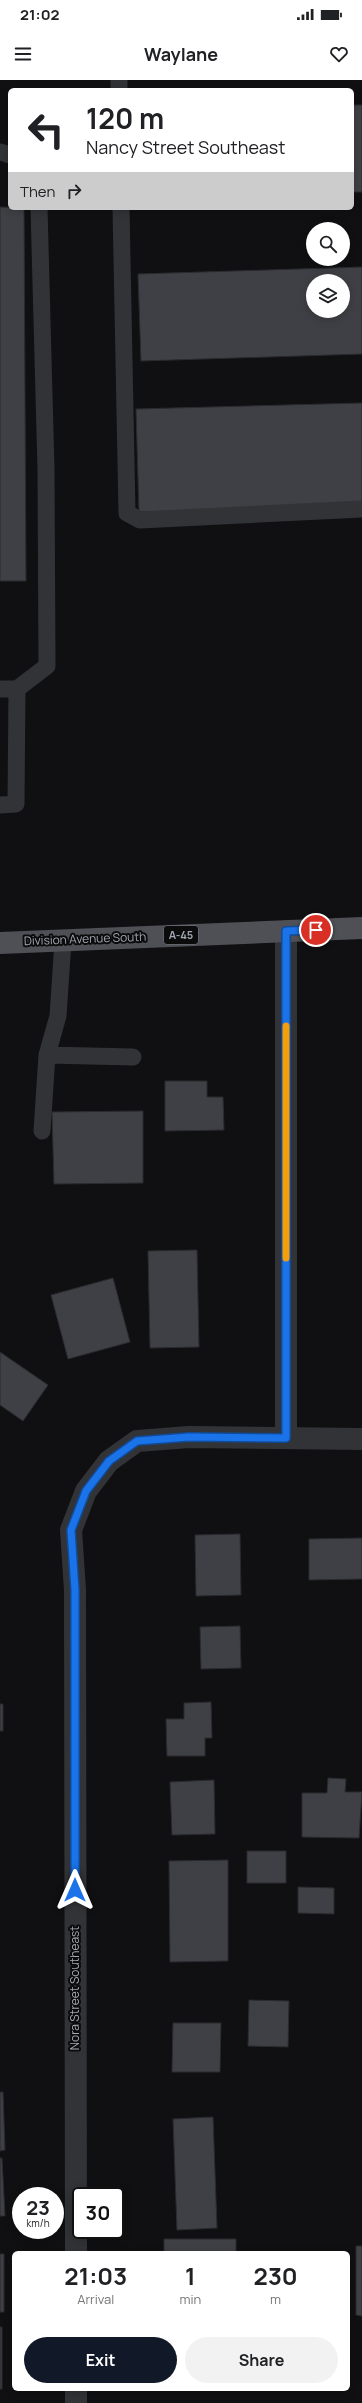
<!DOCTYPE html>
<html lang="en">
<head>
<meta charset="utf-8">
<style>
	:root { --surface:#fff; --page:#f2f2f2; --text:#202124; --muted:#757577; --accent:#111827 }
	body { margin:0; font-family:Manrope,sans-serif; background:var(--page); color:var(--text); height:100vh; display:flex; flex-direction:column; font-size:15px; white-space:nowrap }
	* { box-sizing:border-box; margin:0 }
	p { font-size:13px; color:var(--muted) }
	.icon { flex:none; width:22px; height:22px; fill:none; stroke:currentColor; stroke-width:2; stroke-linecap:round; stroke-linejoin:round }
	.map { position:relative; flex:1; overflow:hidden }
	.panel { position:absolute; left:12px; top:2171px; width:338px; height:140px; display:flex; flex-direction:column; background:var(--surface); border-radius:6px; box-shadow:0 2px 10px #0003 }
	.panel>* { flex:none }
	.banner { position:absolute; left:8px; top:8px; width:346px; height:122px; border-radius:6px; box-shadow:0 2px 10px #0003; background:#fff; color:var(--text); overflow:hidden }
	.buttons { position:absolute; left:306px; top:142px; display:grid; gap:8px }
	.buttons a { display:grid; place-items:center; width:44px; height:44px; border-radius:50%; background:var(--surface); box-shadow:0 2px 10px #0003; font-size:20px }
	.speed { position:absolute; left:12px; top:2107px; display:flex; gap:8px; font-size:20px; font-weight:700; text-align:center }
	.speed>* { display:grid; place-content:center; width:52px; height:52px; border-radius:50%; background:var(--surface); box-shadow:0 2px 10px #0003; line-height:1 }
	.speed small { font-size:10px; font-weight:400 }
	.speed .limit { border:2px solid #111; border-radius:6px; background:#fff; color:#111 }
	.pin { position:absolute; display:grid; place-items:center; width:34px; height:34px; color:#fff; margin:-17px; border:2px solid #fff; border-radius:50%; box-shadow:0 1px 4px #0007 }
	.me { position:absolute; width:44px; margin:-22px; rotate:0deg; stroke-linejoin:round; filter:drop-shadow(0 0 3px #0008) }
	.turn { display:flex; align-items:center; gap:14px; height:84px; padding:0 12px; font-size:18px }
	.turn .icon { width:52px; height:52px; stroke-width:2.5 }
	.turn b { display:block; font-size:28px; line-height:34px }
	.then { display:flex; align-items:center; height:38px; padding:0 12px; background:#0003; gap:8px; font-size:15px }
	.eta { display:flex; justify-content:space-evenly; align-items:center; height:68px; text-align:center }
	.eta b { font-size:24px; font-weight:700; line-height:28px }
	.action { display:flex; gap:8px; margin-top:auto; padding:8px 12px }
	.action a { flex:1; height:46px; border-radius:24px; background:var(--accent); color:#fff; font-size:16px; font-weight:700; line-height:46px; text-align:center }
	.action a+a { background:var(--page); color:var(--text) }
	.status { display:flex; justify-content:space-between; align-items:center; height:28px; padding:0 20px; background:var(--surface); direction:ltr }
	.status svg { height:11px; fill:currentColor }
	header { display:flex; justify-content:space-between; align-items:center; height:52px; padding:0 12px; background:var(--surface); font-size:18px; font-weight:700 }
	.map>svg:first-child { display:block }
	.building { fill:#3f4045; stroke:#2a2b2e; fill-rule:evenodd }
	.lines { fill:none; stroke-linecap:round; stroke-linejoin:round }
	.service { stroke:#313336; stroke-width:17 }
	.minor { stroke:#313336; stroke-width:22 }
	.primary { stroke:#4e5055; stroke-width:22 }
	.route-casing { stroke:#114b97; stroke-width:10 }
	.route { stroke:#1a73e8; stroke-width:7 }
	.slow { stroke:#f59e0b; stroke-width:7 }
	.labels { text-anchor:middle; stroke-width:4; stroke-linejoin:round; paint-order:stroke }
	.shield { fill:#0b0b0c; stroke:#757980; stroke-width:1 }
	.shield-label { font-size:11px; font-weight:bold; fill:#a2a8b2 }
	.street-label { font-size:12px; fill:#a2a8b2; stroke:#0b0b0c }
</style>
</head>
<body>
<div class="status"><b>21:02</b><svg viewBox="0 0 49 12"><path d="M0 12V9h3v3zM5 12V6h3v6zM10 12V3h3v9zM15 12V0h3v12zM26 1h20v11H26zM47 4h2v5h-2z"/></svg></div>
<header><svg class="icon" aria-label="menu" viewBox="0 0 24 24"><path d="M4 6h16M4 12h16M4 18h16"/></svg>Waylane<svg class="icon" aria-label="heart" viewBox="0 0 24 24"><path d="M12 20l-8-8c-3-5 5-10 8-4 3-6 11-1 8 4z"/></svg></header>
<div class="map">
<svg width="362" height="2323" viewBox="0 0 362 2323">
	<rect width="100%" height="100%" fill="#101012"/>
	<path class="building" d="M 352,25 L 362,25 L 362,112 L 352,112 Z
		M 0,127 L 24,128 L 26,501 L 0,501 Z
		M 362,187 L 362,274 L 141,281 L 138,194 ZM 313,201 L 343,201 L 343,231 L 313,231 Z
		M 362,323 L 362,426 L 139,432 L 136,329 Z
		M 165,1001 L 207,1001 L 207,1017 L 223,1017 L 224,1050 L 165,1051 Z
		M 143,1031 L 143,1103 L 54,1104 L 52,1032 Z
		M 197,1170 L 199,1267 L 150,1268 L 148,1171 Z
		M 113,1198 L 130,1262 L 68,1279 L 51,1215 Z
		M 0,1272 L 48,1305 L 23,1341 L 0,1325 Z
		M 240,1454 L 241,1515 L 196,1516 L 195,1455 Z
		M 362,1458 L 362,1499 L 309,1500 L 309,1459 Z
		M 240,1546 L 241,1588 L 201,1589 L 200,1547 Z
		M 211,1622 L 212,1658 L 205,1658 L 205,1676 L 167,1676 L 166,1639 L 184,1639 L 184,1623 Z
		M 0,1624 L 3,1624 L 3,1651 L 0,1651 Z
		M 328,1698 L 346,1699 L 345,1712 L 362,1712 L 359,1758 L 302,1757 L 302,1713 L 327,1713 Z
		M 214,1700 L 215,1754 L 172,1755 L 170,1702 Z
		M 247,1771 L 286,1771 L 286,1803 L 247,1803 Z
		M 228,1780 L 228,1881 L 170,1882 L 169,1781 Z
		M 298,1807 L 334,1808 L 334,1834 L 298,1833 Z
		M 249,1920 L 289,1921 L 288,1967 L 248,1966 Z
		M 173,1943 L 221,1943 L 220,1992 L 172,1992 Z
		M 0,2012 L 3,2012 L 5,2070 L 0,2071 Z
		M 213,2037 L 217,2148 L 177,2150 L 173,2039 Z
		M 0,2078 L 2,2078 L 5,2136 L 0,2136 Z
		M 164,2159 L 236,2159 L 236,2173 L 164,2173 Z
		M 356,2166 L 362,2166 L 362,2236 L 356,2235 Z
		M 0,2174 L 4,2174 L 4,2232 L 0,2232 Z
		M 0,2247 L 2,2247 L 2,2309 L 0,2309 Z
		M 258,2309 L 281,2309 L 258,2310 Z"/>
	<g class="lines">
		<path class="service" d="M 119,0 L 119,10
			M 0,72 L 10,75
			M 121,128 L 127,433 L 140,440 L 362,429
			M 0,609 L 17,609 L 16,724 L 0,725
			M 17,609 L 47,586 L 46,389 L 39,128
			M 63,861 L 58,936 L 47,975 L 133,977
			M 42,1051 L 47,975"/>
		<path class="minor" d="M 286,851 L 286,1358
			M 76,2173 L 75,1510 L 71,1450 L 86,1411 L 109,1381 L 137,1361 L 189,1357 L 362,1359
			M 76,2309 L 76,2323"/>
		<path class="primary" d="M 0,863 L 362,848"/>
	</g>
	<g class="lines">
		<defs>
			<path id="route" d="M 75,1810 L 75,1510 L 71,1450 L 86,1411 L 109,1381 L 137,1361 L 189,1357 L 286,1358 L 286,851 L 316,850"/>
		</defs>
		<use href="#route" class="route-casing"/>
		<use href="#route" class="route"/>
		<path class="slow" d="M 286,1178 L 286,946"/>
	</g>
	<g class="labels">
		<rect class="shield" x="164" y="846" width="34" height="18" rx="3"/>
		<g class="shield-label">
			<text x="181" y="859">A-45</text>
		</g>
		<g class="street-label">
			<text transform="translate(85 859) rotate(-2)" y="4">Division Avenue South</text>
			<text transform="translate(75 1908) rotate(-90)" y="4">Nora Street Southeast</text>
		</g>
	</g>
</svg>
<div class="buttons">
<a><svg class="icon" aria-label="search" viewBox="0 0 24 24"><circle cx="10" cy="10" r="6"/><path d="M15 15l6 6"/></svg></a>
<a><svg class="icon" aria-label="layers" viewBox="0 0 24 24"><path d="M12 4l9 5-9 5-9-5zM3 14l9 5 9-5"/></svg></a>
</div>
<div class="speed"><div>23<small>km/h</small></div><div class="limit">30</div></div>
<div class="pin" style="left:316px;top:850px;background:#d93025"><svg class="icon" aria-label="arrive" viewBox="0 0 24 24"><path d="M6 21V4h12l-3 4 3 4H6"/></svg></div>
<svg class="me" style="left:75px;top:1810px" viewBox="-20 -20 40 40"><path d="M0-17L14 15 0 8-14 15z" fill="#1a73e8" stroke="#fff" stroke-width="4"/></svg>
<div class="banner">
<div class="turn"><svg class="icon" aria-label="left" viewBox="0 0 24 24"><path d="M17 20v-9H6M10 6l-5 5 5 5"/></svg><div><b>120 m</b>Nancy Street Southeast</div></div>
<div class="then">Then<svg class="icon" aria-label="right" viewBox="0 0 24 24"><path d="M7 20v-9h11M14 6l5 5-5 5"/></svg></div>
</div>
<section class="panel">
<div class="eta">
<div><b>21:03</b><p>Arrival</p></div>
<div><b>1</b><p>min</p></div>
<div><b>230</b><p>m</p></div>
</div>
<div class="action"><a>Exit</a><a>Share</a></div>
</section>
</div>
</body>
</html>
